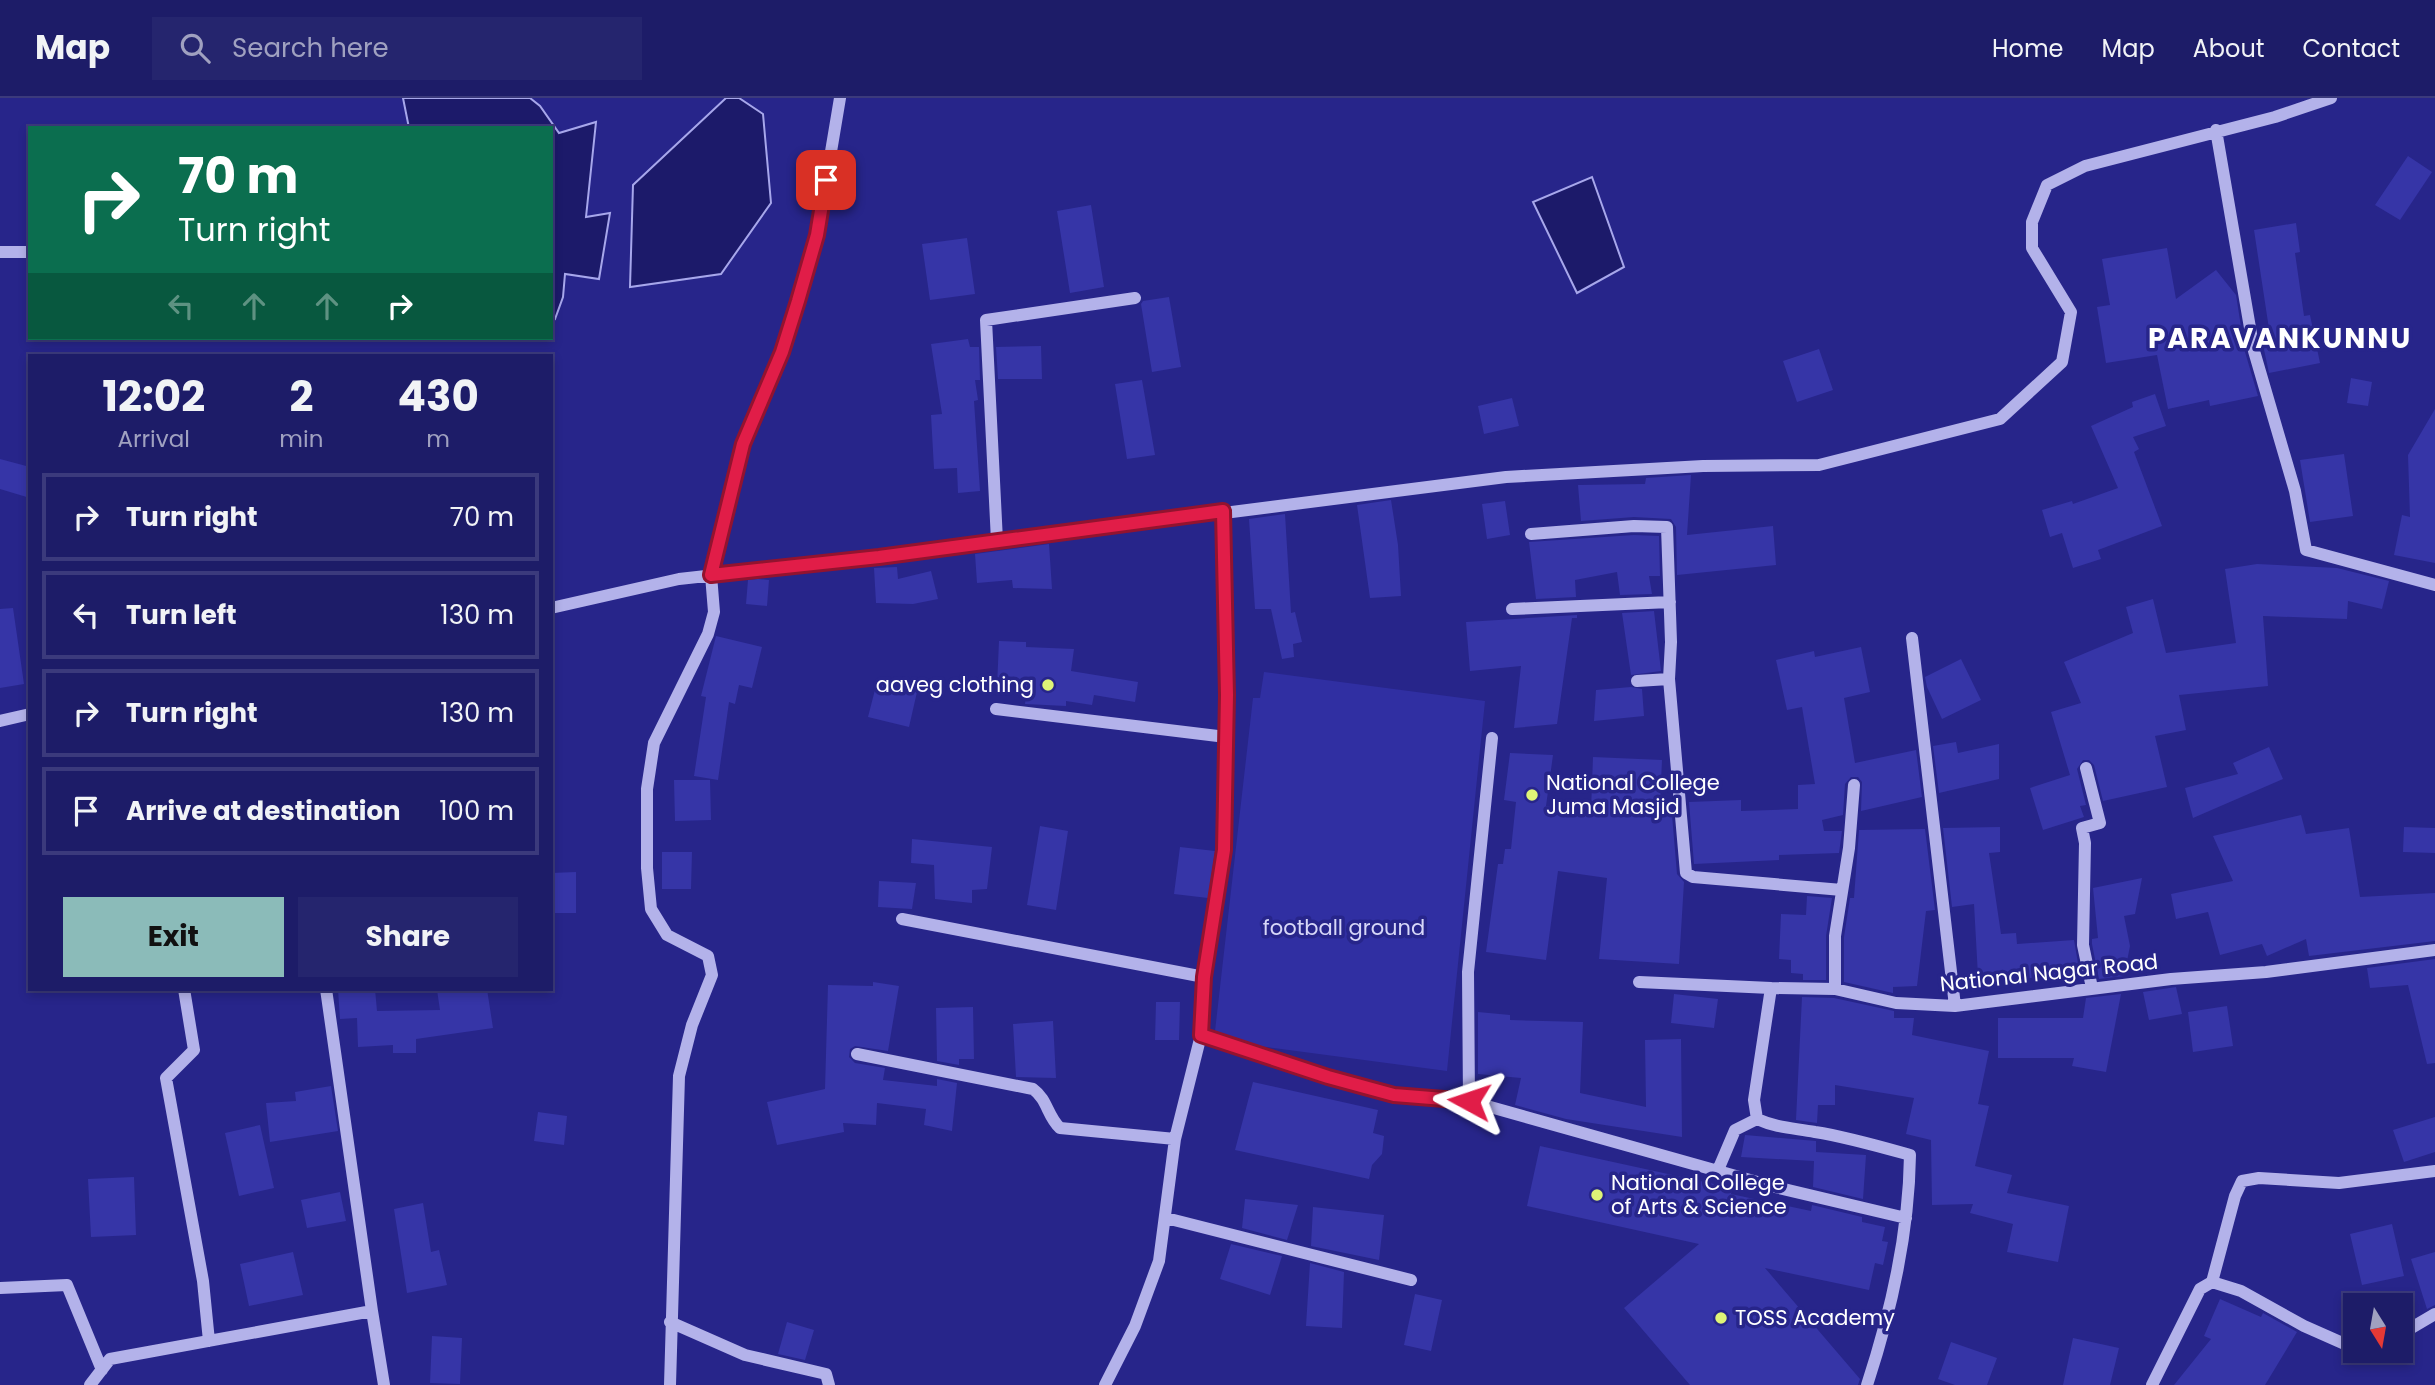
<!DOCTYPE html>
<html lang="en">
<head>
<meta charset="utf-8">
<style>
	:root { --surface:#1d1c68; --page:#25256e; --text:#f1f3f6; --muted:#a0a1c0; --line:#3b3a7c; --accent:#8bbbb9 }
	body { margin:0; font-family:Poppins,sans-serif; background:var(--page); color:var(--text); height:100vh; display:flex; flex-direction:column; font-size:26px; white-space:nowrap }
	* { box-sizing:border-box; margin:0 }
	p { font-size:23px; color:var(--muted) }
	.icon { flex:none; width:38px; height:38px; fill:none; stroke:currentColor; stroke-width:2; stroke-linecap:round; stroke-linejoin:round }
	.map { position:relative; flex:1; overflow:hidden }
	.panel { position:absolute; left:28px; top:256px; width:525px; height:637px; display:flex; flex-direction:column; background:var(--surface); border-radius:0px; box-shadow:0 4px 10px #0003,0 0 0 2px var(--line) }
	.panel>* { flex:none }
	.guide { position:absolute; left:28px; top:28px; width:525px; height:214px; border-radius:0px; box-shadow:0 4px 10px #0003,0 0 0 2px var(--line); background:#0b6e4f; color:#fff; overflow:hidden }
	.needle { width:46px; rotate:169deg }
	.buttons { position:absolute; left:2343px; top:1195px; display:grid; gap:14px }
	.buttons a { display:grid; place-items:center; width:70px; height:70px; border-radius:0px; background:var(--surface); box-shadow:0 4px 10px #0003,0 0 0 2px var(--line); font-size:35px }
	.pin { position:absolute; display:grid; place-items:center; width:60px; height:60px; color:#fff; margin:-30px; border-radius:14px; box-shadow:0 4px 10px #0006 }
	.me { position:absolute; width:77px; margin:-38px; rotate:275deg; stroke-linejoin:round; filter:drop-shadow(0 0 5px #0008) }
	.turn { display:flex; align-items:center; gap:24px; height:147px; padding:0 35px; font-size:32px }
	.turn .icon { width:91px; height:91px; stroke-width:2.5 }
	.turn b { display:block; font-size:49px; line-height:60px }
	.lanes { display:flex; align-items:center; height:66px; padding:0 35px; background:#0003; justify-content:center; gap:35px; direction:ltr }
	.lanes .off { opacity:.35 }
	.eta { display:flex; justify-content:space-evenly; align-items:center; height:119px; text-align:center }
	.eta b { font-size:42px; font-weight:700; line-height:49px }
	.cta { display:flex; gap:14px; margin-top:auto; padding:14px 35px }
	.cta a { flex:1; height:80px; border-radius:0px; background:var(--accent); color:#111; font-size:28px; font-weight:700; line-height:80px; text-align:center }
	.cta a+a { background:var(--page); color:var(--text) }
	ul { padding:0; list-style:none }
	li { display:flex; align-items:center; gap:21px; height:88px; margin:0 14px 10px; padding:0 21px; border:4px solid var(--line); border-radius:0px }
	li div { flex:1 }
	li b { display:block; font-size:26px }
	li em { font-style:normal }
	header { display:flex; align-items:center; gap:42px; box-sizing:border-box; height:98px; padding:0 35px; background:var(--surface); border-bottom:2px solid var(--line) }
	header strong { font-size:33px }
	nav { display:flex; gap:38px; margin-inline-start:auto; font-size:24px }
	.search { width:490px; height:63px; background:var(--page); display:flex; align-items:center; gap:18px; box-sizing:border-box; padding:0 24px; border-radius:0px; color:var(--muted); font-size:26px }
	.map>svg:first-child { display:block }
	.green { fill:#302fa2 }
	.water { fill:#1c1a6a; stroke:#a7a7eb; stroke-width:2 }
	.building { fill:#3635a7 }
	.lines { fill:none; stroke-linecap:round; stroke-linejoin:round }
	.minor { stroke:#b3b2ea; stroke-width:12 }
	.route-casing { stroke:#92132f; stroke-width:18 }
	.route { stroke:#e11d48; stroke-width:12 }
	.poi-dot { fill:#dff477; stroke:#27258a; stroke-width:2.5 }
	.labels { text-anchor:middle; stroke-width:7; stroke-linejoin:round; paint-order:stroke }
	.poi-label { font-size:21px; fill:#fff; stroke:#27258a; text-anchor:start }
	.park-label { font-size:21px; fill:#d7d7f8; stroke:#27258a }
	.street-label { font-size:21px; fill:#fff; stroke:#27258a }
	.district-label { font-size:28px; font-weight:bold; letter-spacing:2px; fill:#fff; stroke:#27258a }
</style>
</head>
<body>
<header>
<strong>Map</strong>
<div class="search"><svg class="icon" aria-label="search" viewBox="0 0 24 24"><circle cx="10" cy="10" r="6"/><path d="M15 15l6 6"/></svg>Search here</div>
<nav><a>Home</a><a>Map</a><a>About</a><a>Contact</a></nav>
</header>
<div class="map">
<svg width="2435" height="1287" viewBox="0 0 2435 1287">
	<rect width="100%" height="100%" fill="#27258a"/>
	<path class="green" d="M 1264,574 L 1485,603 L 1447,973 L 1214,942 L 1253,600 L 1260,600 Z"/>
	<path class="water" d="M 403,0 L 530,0 L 540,8 L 559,35 L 596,24 L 586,119 L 610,115 L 599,181 L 565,176 L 563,199 L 555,221 L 551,220 L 551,30 L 409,30 Z
		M 726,0 L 739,0 L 763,16 L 771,105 L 721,176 L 630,189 L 633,87 Z
		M 1592,79 L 1624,169 L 1577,195 L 1533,104 Z"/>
	<path class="building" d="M 2408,58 L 2432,74 L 2400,122 L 2375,107 Z
		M 1091,107 L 1104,189 L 1070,195 L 1057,113 Z
		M 2296,125 L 2300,154 L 2295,155 L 2304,218 L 2310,217 L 2320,265 L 2269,275 L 2259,228 L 2271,244 L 2254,132 Z
		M 967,140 L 975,196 L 930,202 L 922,146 Z
		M 2167,150 L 2176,201 L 2216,172 L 2236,197 L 2245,254 L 2258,298 L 2210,308 L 2209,302 L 2168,311 L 2157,257 L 2106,265 L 2097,209 L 2110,207 L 2102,161 Z
		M 1169,199 L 1181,269 L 1152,274 L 1141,206 L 1143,203 Z
		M 968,241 L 970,249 L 979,249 L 980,282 L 975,282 L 978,302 L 974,303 L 980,393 L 958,395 L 957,370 L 934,371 L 931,317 L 942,316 L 931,246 Z
		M 1041,248 L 1042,281 L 998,281 L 996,249 Z
		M 1819,251 L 1833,292 L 1797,304 L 1783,263 Z
		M 2351,280 L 2372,284 L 2368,308 L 2347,305 Z
		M 1142,282 L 1155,357 L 1127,361 L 1115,286 Z
		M 2155,296 L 2166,328 L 2133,339 L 2139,351 L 2134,354 L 2162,428 L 2098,452 L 2101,461 L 2073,470 L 2062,435 L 2050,439 L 2042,412 L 2072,403 L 2073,406 L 2118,390 L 2091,328 L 2133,309 L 2132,304 Z
		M 1512,300 L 1519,328 L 1484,336 L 1478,308 Z
		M 2435,311 L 2435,465 L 2394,457 L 2402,417 L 2410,419 L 2408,357 Z
		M 2344,356 L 2353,418 L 2310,424 L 2300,362 Z
		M 0,361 L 30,369 L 30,400 L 0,391 Z
		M 1691,377 L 1687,437 L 1773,428 L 1776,467 L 1677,477 L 1676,429 L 1671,421 L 1634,419 L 1581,423 L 1578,387 L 1645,386 L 1646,380 Z
		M 1391,402 L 1398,447 L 1401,498 L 1370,500 L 1357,407 Z
		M 1505,403 L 1510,437 L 1487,441 L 1482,406 Z
		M 1285,416 L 1291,515 L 1295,514 L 1302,544 L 1293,546 L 1294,559 L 1282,561 L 1271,511 L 1255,511 L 1249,421 Z
		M 1634,437 L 1659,438 L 1660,478 L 1649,478 L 1652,496 L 1620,497 L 1617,474 L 1575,482 L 1576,499 L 1536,501 L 1529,444 Z
		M 1049,446 L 1052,491 L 1013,490 L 1012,482 L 977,485 L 975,456 Z
		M 2257,466 L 2337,470 L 2389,483 L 2382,511 L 2348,503 L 2347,521 L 2263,518 L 2268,588 L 2179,597 L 2186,632 L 2155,638 L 2167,689 L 2103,703 L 2094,667 L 2089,662 L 2083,662 L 2077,671 L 2086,707 L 2080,708 L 2084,719 L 2043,732 L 2030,690 L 2070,677 L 2051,614 L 2081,605 L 2064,564 L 2133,535 L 2126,509 L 2153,501 L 2166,555 L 2236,545 L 2225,471 Z
		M 897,469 L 898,481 L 931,473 L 938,501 L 913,506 L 876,505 L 874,470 Z
		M 758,481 L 769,482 L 767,508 L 746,506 L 748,482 Z
		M 13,510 L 24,586 L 0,590 L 0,511 Z
		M 1654,513 L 1661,573 L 1631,577 L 1622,515 Z
		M 1577,517 L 1577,520 L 1572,520 L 1557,626 L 1514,630 L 1521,568 L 1470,573 L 1466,524 Z
		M 716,538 L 762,549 L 752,590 L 739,587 L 735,606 L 729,604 L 718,682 L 694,678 L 706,599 L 701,598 Z
		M 999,543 L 1026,544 L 1026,549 L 1074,551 L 1071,573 L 1138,584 L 1135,604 L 1094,597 L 1092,607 L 1066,603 L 1066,608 L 1025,606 L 1027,591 L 997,589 Z
		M 1861,549 L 1870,594 L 1844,600 L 1855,665 L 1916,652 L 1922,699 L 1861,713 L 1862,684 L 1858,679 L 1851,679 L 1845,686 L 1843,717 L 1822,722 L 1824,733 L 1842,733 L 1839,755 L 1779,757 L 1779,762 L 1694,766 L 1689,704 L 1741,702 L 1741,713 L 1798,711 L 1798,687 L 1815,686 L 1802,609 L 1787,612 L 1776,562 L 1814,553 L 1815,559 Z
		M 1961,561 L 1981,602 L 1942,621 L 1927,589 L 1925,579 Z
		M 877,584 L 917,594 L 909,629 L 868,619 Z
		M 1631,589 L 1642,591 L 1644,618 L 1594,623 L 1596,592 Z
		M 1956,644 L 1958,655 L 1999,646 L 1999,681 L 1939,695 L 1933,648 Z
		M 2269,649 L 2283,681 L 2193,720 L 2185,690 L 2238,676 L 2233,665 Z
		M 1510,655 L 1553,657 L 1546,708 L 1591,713 L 1593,659 L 1662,662 L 1660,705 L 1671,705 L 1677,776 L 1684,784 L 1679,866 L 1599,861 L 1607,780 L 1558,773 L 1546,862 L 1486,854 L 1498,766 L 1503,766 L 1505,751 L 1511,751 L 1516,704 L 1504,702 Z
		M 674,682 L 710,682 L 711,722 L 675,723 Z
		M 2301,717 L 2306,736 L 2349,730 L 2360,799 L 2435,795 L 2435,843 L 2309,858 L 2306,841 L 2267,858 L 2262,846 L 2220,857 L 2208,814 L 2176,821 L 2171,796 L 2233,783 L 2213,738 Z
		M 1040,728 L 1068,733 L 1056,812 L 1027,807 Z
		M 2000,729 L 2000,754 L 1989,755 L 2001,836 L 2016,835 L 2017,846 L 2074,842 L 2080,877 L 2029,880 L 2029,875 L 1978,878 L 1974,806 L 1952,809 L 1943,730 Z
		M 2404,729 L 2435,730 L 2435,755 L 2403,754 Z
		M 1925,731 L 1935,812 L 1926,813 L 1917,888 L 1893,889 L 1893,895 L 1844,884 L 1844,839 L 1850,800 L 1854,800 L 1859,732 Z
		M 912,741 L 992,749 L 987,791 L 972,792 L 972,805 L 935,801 L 934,767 L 911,765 Z
		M 1180,749 L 1215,753 L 1208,800 L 1174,796 Z
		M 662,754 L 692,754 L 691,791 L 662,791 Z
		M 576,774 L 576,815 L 551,815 L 551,775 Z
		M 2142,780 L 2135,816 L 2124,818 L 2130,848 L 2124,878 L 2099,881 L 2092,846 L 2092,841 L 2098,840 L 2093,790 Z
		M 879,783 L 916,785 L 912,811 L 878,809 Z
		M 1807,798 L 1832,800 L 1826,838 L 1826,882 L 1803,882 L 1803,876 L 1791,875 L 1791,862 L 1779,861 L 1781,816 L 1806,817 Z
		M 2435,861 L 2435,965 L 2427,966 L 2408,887 L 2370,890 L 2367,870 Z
		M 873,884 L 899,888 L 888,953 L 855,948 L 850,951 L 849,959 L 855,965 L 885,970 L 883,982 L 937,988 L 937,981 L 957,985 L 952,1033 L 924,1027 L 926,1011 L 877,1005 L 876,1027 L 843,1025 L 844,1034 L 777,1047 L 767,1004 L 825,991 L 828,887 L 873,888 Z
		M 2176,889 L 2182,916 L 2149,922 L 2143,894 Z
		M 338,891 L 375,891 L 377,913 L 440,912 L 437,892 L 487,891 L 493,930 L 416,941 L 416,955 L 393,955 L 393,947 L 358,949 L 357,920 L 340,921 Z
		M 1674,896 L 1718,901 L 1714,930 L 1671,925 Z
		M 2121,896 L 2106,974 L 2072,968 L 2074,960 L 1998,960 L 1998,920 L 2083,920 L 2086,900 Z
		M 1802,899 L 1834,900 L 1894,913 L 1894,920 L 1914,920 L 1912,937 L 1989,953 L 1978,1006 L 1989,1008 L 1975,1068 L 2012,1077 L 2007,1095 L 2069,1108 L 2058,1164 L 2007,1154 L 2013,1126 L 1970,1115 L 1973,1106 L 1932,1107 L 1931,1042 L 1906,1036 L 1914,1000 L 1835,987 L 1835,1007 L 1818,1007 L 1817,1025 L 1796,1022 Z
		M 1156,904 L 1180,904 L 1179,942 L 1155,942 Z
		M 2227,908 L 2233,948 L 2193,954 L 2188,914 Z
		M 973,909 L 974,961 L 959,961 L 959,967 L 937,963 L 936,910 Z
		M 1478,914 L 1510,917 L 1510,922 L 1583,924 L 1580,995 L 1646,1009 L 1645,942 L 1681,941 L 1682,1039 L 1566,1021 L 1515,1007 L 1521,980 L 1478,976 Z
		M 1053,923 L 1056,980 L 1016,979 L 1013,926 Z
		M 1253,984 L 1378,1012 L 1373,1035 L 1384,1038 L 1382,1056 L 1372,1067 L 1369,1081 L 1235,1052 Z
		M 331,988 L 338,1033 L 270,1044 L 266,1005 L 296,1003 L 295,994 Z
		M 538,1014 L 567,1018 L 564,1047 L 534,1043 Z
		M 2435,1019 L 2435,1054 L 2404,1064 L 2393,1032 Z
		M 260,1027 L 274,1090 L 239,1098 L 225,1035 Z
		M 1745,1037 L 1816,1043 L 1816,1054 L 1866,1057 L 1863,1101 L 1813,1089 L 1814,1063 L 1741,1059 Z
		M 1540,1048 L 1732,1090 L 1731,1096 L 1811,1113 L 1812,1107 L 1862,1119 L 1862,1124 L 1885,1129 L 1882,1143 L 1888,1144 L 1883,1167 L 1875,1165 L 1869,1192 L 1765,1170 L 1860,1281 L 1858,1287 L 1690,1287 L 1624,1210 L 1699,1146 L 1527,1108 Z
		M 134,1079 L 136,1137 L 91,1139 L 88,1081 Z
		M 340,1094 L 346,1123 L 307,1130 L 301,1102 Z
		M 1245,1101 L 1298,1107 L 1287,1142 L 1242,1130 Z
		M 423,1105 L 431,1154 L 439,1152 L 447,1187 L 407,1195 L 394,1111 Z
		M 1313,1109 L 1384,1117 L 1379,1162 L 1311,1148 Z
		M 2392,1126 L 2404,1178 L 2362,1187 L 2350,1136 Z
		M 1231,1146 L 1282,1158 L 1270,1197 L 1220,1181 Z
		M 293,1154 L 303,1197 L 249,1208 L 240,1166 Z
		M 2435,1154 L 2435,1207 L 2427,1211 L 2411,1161 Z
		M 1310,1165 L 1344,1174 L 1342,1230 L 1306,1228 Z
		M 1415,1196 L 1442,1202 L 1431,1253 L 1404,1247 Z
		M 2220,1201 L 2261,1219 L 2263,1215 L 2297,1234 L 2265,1287 L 2174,1287 L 2211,1241 L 2204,1238 Z
		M 787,1224 L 814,1232 L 805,1262 L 778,1256 Z
		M 432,1238 L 462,1240 L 460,1286 L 430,1285 Z
		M 2073,1240 L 2119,1250 L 2110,1287 L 2063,1287 Z
		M 1951,1244 L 1997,1260 L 1987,1287 L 1955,1287 L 1938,1281 Z"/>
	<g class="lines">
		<path class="minor" d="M 2216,32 L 2254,253 L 2295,393 L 2306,452 L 2435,487
			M 0,154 L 30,154
			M 1531,436 L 1634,428 L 1667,429 L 1671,544 L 1669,581 L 1686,775 L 1693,779 L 1842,792
			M 997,443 L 986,222 L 1135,200
			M 551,510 L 679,481 L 879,459 L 1506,379 L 1703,368 L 1819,367 L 2000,321 L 2062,264 L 2071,214 L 2032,150 L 2032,124 L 2047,87 L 2085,68 L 2275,19 L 2331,0
			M 1512,511 L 1670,504
			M 1912,540 L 1955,908
			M 1637,583 L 1669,581
			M 996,611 L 1226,639
			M 0,623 L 30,616
			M 2086,670 L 2100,725 L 2082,730 L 2085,745 L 2083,847 L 2092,890
			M 902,821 L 1204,879
			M 1639,884 L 1771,890
			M 184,891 L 194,952 L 166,980 L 203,1183 L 209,1243
			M 1835,891 L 1835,838 L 1849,750 L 1854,687
			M 1201,937 L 1328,979 L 1393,997 L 1469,1003 L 1775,1089 L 1906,1120
			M 857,956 L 1033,991 C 1048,1002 1047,1018 1060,1030 L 1175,1041
			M 1469,1003 L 1468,874 L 1492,640
			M 1718,1072 L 1735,1032 L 1757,1021
			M 1166,1120 L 1411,1182
			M 2212,1184 L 2235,1098 L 2242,1083 L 2259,1080 L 2339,1085 L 2435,1073
			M 0,1190 L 67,1187 L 102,1272
			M 372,1213 L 384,1287
			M 670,1224 L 745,1257 L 826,1276 L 829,1287
			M 2401,1236 L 2435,1216
			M 90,1287 L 110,1261 L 372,1213 L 326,891
			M 670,1287 L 679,978 L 692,927 L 712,877 L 708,858 L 667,837 L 651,811 L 647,770 L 647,691 L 654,645 L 708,536 L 714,514 L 711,477 L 723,420 L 743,346 L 782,254 L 817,137 L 840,0
			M 1105,1287 L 1135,1228 L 1159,1163 L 1175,1041 L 1201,937 L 1204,879 L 1224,752 L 1227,597 L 1223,413
			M 1867,1287 C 1891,1214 1909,1135 1910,1057 C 1878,1048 1847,1039 1815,1034 C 1793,1030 1777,1030 1757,1021 L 1754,1002 L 1771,890 L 1835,891 L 1896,905 L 1955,908 L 2171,881 L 2266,874 L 2435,852
			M 2152,1287 L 2200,1191 L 2212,1184 L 2241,1193 L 2304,1228 L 2356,1251"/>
	</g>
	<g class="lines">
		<defs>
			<path id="route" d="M 826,82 L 817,137 L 798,203 L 782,254 L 743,346 L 711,477 L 879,459 L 1223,413 L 1227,597 L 1224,752 L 1204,879 L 1201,937 L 1328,979 L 1394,997 L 1469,1003"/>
		</defs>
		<use href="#route" class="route-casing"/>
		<use href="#route" class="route"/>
	</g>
	<g class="poi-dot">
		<circle cx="1048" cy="587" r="7"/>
		<circle cx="1532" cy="697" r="7"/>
		<circle cx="1597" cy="1097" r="7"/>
		<circle cx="1721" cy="1220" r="7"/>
	</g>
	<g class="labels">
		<g class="poi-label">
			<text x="1034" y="594" text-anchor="end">aaveg clothing</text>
			<text x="1546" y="692">National College<tspan x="1546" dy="24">Juma Masjid</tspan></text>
			<text x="1611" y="1092">National College<tspan x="1611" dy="24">of Arts &amp; Science</tspan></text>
			<text x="1735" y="1227">TOSS Academy</text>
		</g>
		<g class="park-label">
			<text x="1344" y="837">football ground</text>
		</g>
		<g class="street-label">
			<text transform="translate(2049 875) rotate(-6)" y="7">National Nagar Road</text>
		</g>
		<g class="district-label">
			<text x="2280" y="250">PARAVANKUNNU</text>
		</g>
	</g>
</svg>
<div class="buttons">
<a><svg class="needle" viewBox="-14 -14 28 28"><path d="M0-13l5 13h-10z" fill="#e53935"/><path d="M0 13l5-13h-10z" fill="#a0a1c0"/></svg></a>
</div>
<div class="pin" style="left:826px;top:82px;background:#d93025"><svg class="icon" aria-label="arrive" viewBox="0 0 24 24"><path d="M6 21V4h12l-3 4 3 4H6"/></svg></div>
<svg class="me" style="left:1469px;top:1003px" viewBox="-20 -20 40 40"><path d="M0-17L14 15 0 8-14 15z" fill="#e11d48" stroke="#fff" stroke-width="4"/></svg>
<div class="guide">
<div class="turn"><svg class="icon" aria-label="right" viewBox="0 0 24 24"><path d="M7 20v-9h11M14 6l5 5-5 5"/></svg><div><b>70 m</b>Turn right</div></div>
<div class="lanes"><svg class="icon off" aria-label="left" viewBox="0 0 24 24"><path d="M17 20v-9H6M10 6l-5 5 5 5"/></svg><svg class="icon off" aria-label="ahead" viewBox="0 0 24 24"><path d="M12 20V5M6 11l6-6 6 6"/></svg><svg class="icon off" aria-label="ahead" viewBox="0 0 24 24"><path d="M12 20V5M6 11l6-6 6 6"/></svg><svg class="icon" aria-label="right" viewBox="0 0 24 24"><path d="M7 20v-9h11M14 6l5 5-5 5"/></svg></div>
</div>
<section class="panel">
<div class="eta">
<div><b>12:02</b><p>Arrival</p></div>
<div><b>2</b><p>min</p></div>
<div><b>430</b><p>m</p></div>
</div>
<ul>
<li><svg class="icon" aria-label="right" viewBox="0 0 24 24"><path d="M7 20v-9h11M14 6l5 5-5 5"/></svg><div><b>Turn right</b></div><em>70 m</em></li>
<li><svg class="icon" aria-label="left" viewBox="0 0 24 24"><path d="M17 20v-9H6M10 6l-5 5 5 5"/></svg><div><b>Turn left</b></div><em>130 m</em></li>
<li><svg class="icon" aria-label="right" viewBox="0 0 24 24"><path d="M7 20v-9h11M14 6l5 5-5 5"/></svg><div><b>Turn right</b></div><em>130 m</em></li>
<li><svg class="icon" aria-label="arrive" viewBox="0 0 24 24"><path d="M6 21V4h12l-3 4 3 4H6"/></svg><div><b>Arrive at destination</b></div><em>100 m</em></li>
</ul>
<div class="cta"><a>Exit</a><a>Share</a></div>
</section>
</div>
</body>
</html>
